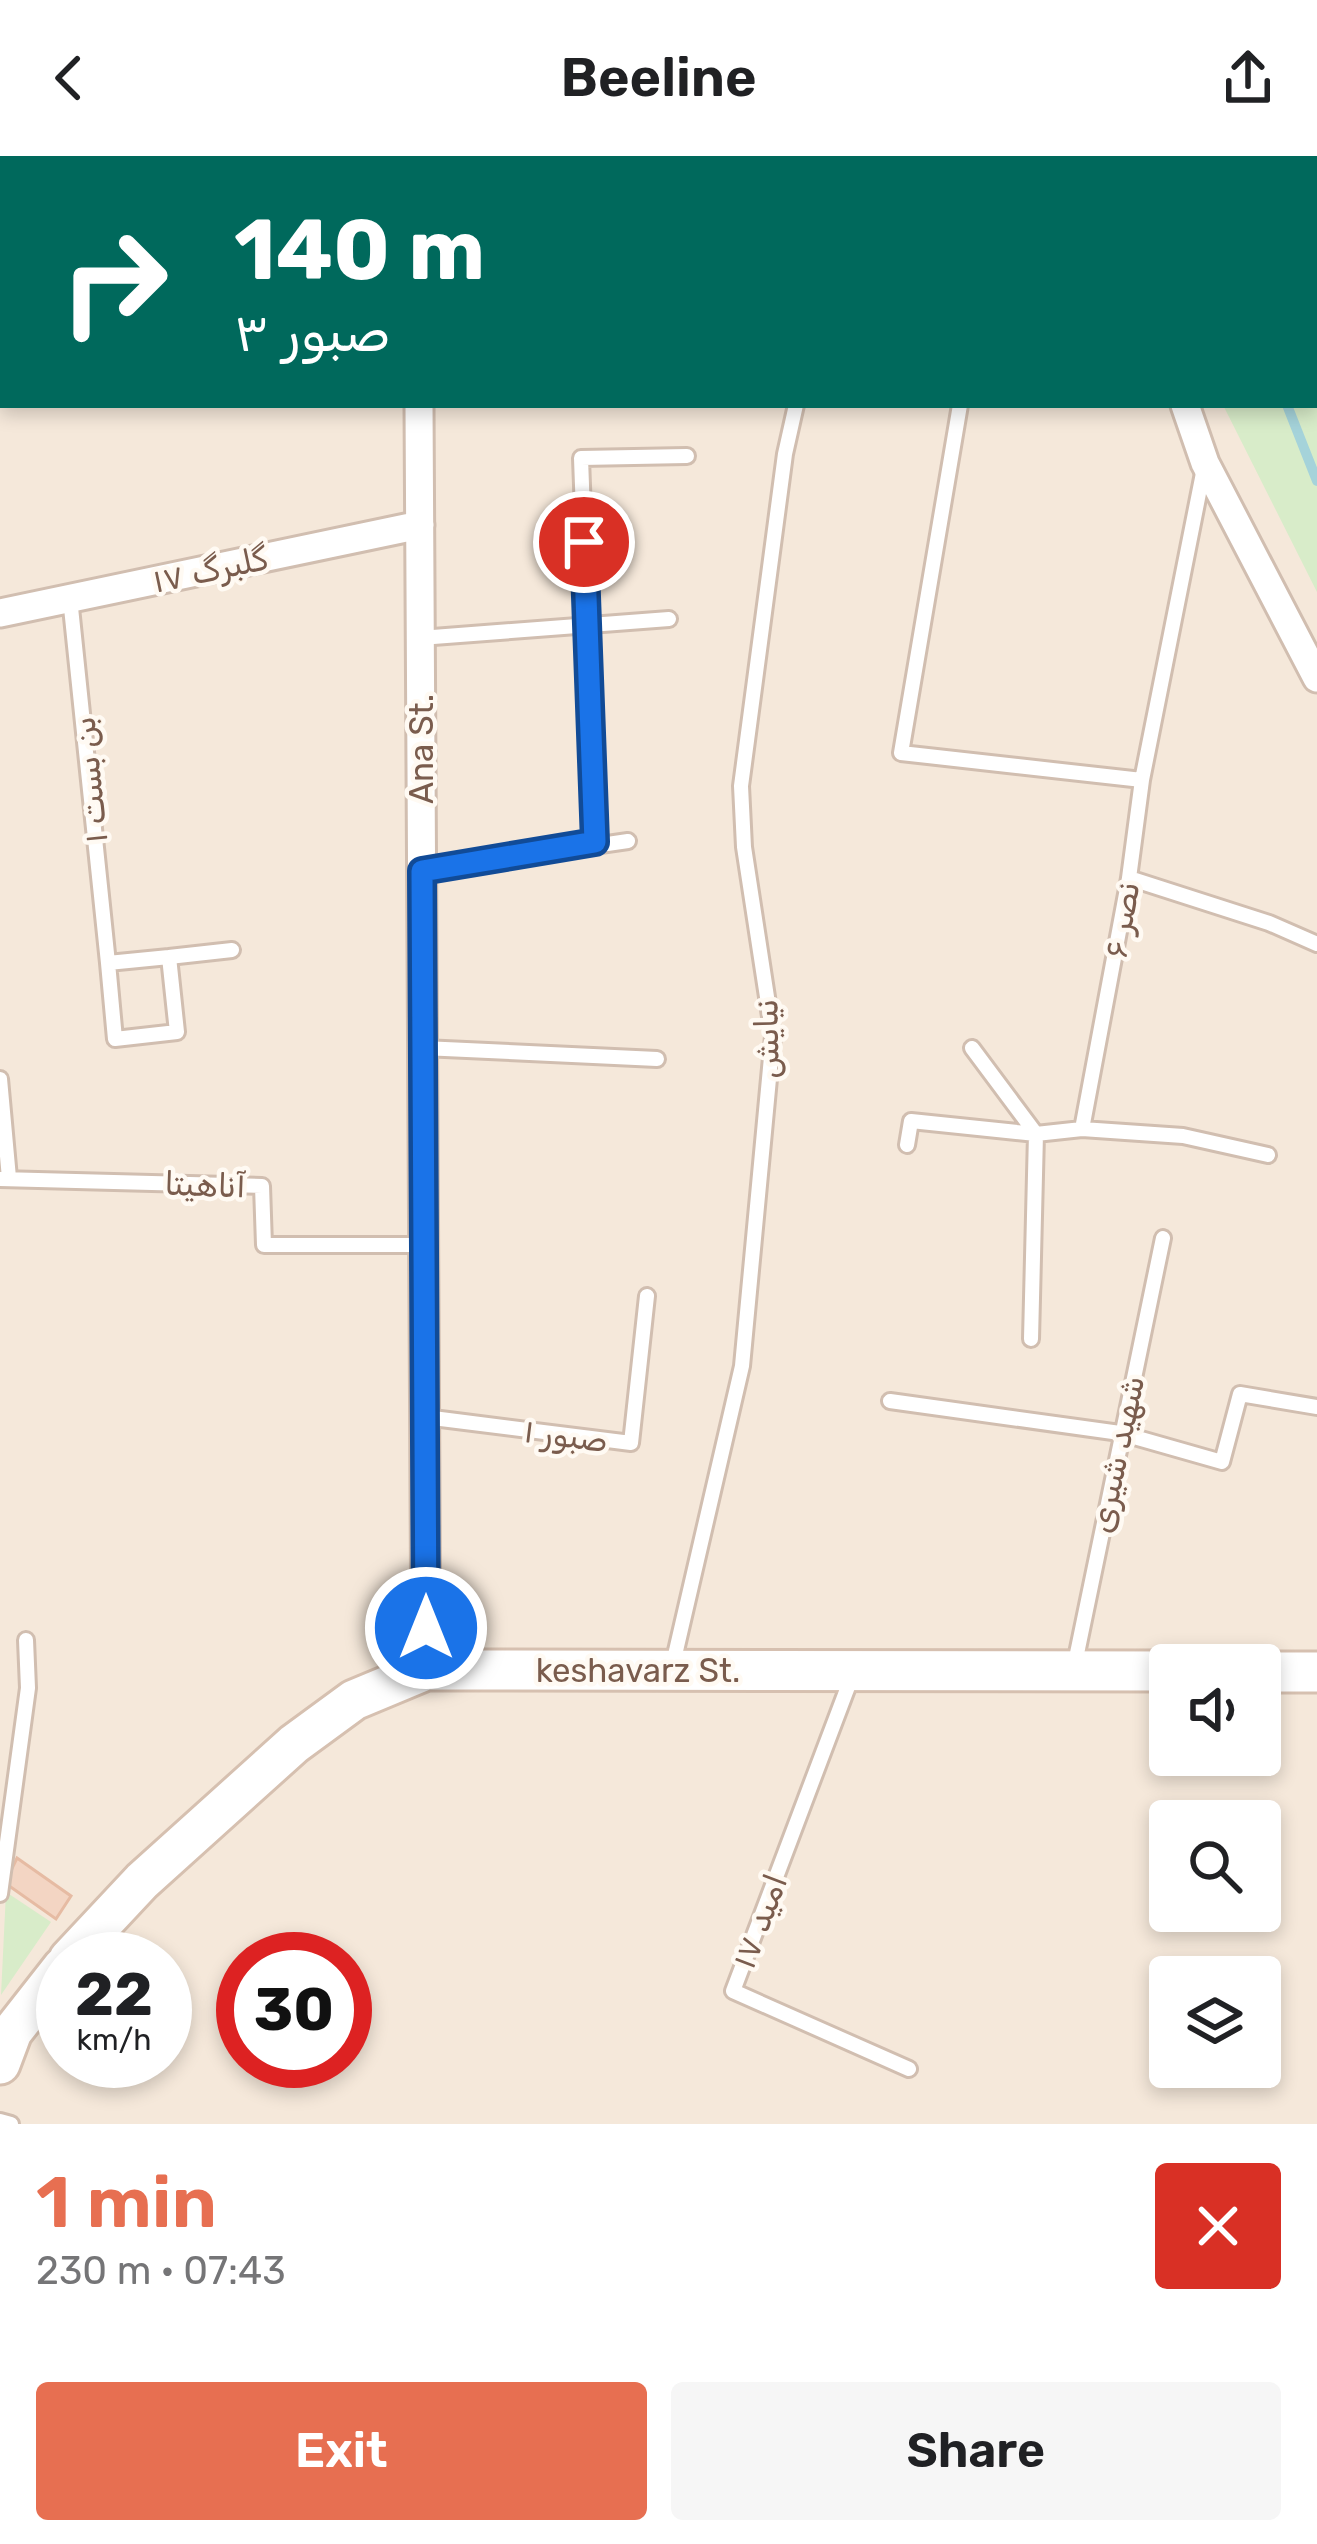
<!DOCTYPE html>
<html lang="en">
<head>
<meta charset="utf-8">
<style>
	:root { --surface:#fff; --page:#f6f6f6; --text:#202124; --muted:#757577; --accent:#e76f51 }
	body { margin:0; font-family:Rubik,"Noto Sans Arabic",sans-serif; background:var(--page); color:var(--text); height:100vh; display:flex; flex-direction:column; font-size:45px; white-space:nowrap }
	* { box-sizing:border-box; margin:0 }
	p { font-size:39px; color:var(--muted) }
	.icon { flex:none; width:66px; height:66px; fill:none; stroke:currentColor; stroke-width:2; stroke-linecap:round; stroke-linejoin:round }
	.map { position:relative; height:1968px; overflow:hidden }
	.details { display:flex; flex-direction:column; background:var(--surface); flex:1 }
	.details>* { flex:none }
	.banner { position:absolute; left:0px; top:0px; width:1317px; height:252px; box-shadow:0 6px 18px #0003; background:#00695c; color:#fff; overflow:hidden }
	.fabs { position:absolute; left:1149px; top:1488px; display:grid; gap:24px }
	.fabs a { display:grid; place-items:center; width:132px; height:132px; border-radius:12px; background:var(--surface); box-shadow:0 6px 18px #0003; font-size:60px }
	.speed { position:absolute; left:36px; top:1776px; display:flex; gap:24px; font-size:60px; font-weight:700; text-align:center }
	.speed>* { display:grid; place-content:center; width:156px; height:156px; border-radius:50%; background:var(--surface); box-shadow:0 6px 18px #0003; line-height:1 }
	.speed small { font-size:30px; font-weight:400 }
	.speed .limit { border:18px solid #d22; background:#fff; color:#111 }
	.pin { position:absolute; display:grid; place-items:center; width:102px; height:102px; color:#fff; margin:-51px; border:6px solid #fff; border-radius:50%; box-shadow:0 3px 12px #0007 }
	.me { position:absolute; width:132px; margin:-66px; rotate:0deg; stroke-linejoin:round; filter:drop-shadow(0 0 9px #0008) }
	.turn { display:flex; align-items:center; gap:42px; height:252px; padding:0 36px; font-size:54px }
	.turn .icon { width:156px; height:156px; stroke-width:2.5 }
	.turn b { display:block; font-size:84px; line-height:102px }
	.round { display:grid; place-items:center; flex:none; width:126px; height:126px; border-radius:12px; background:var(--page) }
	.summary { display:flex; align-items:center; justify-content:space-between; height:204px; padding:0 36px }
	h1 { font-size:72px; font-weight:600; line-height:90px; color:var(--accent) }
	.cta { display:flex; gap:24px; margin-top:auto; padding:24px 36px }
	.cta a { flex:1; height:138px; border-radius:12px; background:var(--accent); color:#fff; font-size:48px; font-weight:600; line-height:138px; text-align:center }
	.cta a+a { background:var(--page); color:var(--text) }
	header { display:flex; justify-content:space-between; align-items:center; height:156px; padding:0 36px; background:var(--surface); font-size:54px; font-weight:600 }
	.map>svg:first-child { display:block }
	.residential { fill:#f5e8da; fill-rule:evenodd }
	.green { fill:#d8ecc9 }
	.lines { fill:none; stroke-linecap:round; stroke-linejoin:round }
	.stream { stroke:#a5d3da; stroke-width:10 }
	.building { fill:#f3d5c3; stroke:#e6bba3; stroke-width:3 }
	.service-casing { stroke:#d1beb0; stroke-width:20 }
	.minor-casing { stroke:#d1beb0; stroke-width:33 }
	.secondary-casing { stroke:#d6c0b0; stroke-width:45 }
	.service { stroke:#fff; stroke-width:14 }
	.minor { stroke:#fff; stroke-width:27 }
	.secondary { stroke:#fff; stroke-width:39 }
	.route-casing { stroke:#114b97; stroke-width:30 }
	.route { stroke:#1a73e8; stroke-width:21 }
	.labels { text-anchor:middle; stroke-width:9; stroke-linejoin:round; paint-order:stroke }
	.street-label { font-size:33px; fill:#7a5c4d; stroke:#fffaf3 }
</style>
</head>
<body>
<header><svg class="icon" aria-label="back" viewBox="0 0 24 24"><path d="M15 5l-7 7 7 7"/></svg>Beeline<svg class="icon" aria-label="share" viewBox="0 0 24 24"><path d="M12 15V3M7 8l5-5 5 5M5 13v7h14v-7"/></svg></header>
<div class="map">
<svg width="1317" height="1968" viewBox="0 0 1317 1968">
	<rect width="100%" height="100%" fill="#fdf6ec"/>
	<path class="residential" d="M 0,0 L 1317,0 L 1317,1968 L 0,1968 ZM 3,3 L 1314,3 L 1314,249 L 3,249 ZM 1170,1509 L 1260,1509 L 1260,1599 L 1170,1599 ZM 1170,1665 L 1260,1665 L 1260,1755 L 1170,1755 ZM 63,1803 L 165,1803 L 165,1905 L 63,1905 ZM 243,1803 L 345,1803 L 345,1905 L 243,1905 ZM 1170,1821 L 1260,1821 L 1260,1911 L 1170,1911 Z"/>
	<path class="green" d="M 1314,180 L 1317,189 L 1317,436 L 1223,249 L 1314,249 Z
		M 6,1736 L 51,1766 L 1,1839 Z"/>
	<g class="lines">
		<path class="stream" d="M 1189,0 L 1190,3
			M 1287,249 L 1317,325"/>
	</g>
	<path class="building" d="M 17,1702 L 71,1740 L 56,1763 L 5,1727 Z"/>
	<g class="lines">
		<defs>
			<path id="service" d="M 852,3 L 853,0
				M 1002,3 L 1003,0
				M 0,27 L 3,27
				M 960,249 L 901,597 L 1142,624
				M 70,442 L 108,807
				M 420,482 L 669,463
				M 595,686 L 581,302 L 687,300
				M 422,715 L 628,685
				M 1129,722 L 1269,767 L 1317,788
				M 169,801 L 177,876 L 115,883 L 108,807 Z
				M 169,801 L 232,794
				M 423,892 L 657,903
				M 972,892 L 1036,978
				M 0,923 L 9,1022
				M 1082,973 L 1183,980 L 1268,999
				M 907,989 L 911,965 L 1036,978
				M 0,1023 L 262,1030 L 264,1089 L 424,1089
				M 1031,1183 L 1036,978 L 1082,973 L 1129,722 L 1142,624 L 1204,312
				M 890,1245 L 1120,1277 L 1222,1306 L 1240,1238 L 1317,1251
				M 425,1261 L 631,1287 L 647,1140
				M 672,1512 L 742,1210 L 773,880 L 744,691 L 741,630 L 785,298 L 796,249
				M 1074,1512 L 1163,1082
				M 852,1520 L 733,1835 L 909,1913
				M 0,1738 L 28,1532 L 26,1484
				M 0,1965 L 11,1968"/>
			<path id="minor" d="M 417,0 L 417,3
				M 1100,0 L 1101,3
				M 1284,0 L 1285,3
				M 1314,84 L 1317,92
				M 419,249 L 426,1514
				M 1185,249 L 1205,307 L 1317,522
				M 0,457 L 420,369"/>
			<path id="secondary" d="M 22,3 L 26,0
				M 1260,1516 L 1317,1516
				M 69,1803 L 142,1725 L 294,1588 L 354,1544 L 426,1514 L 1170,1515
				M 0,1908 L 12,1876 L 63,1811"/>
		</defs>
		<use href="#service" class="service-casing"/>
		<use href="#minor" class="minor-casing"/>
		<use href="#secondary" class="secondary-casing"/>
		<use href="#service" class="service"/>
		<use href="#minor" class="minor"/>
		<use href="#secondary" class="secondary"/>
	</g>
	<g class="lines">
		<defs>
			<path id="route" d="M 426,1472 L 422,715 L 595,686 L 584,386"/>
		</defs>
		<use href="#route" class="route-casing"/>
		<use href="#route" class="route"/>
	</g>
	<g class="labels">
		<g class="street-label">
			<text transform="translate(210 413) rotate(-12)" y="12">گلبرگ ۱۷</text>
			<text transform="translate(421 593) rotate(-90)" y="12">Ana St.</text>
			<text transform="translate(89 624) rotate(-96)" y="12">بن بست ۱</text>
			<text transform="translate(1121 764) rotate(-80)" y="12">نصر ۶</text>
			<text transform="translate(766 883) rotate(-91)" y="12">نیایش</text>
			<text transform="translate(205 1028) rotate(2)" y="12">آناهیتا</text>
			<text transform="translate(566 1279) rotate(7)" y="12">صبور ۱</text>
			<text transform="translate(1116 1298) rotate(-78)" y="12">شهید شیری</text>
			<text x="638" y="1526">keshavarz St.</text>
			<text transform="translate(759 1765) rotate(-69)" y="12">امید ۱۷</text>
		</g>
	</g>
</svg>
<div class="fabs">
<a><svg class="icon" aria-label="sound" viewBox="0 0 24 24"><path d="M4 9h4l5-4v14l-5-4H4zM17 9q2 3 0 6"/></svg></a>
<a><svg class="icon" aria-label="search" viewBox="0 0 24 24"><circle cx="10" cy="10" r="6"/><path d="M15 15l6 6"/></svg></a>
<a><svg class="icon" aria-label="layers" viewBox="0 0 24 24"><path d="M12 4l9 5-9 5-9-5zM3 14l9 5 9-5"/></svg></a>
</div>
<div class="speed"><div>22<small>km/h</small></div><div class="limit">30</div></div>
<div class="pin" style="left:584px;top:386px;background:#d93025"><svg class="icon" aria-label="arrive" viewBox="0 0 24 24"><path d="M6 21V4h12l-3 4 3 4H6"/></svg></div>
<svg class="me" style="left:426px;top:1472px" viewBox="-20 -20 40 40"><circle r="17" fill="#1a73e8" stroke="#fff" stroke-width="3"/><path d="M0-11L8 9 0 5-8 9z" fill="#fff"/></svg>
<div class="banner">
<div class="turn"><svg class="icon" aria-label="right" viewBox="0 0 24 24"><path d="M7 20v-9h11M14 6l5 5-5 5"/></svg><div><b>140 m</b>صبور ۳</div></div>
</div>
</div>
<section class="details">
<div class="summary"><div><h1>1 min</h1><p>230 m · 07:43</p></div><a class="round" style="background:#d93025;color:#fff"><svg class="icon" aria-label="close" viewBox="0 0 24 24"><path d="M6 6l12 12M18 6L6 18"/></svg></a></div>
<div class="cta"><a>Exit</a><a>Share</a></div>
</section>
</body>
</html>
